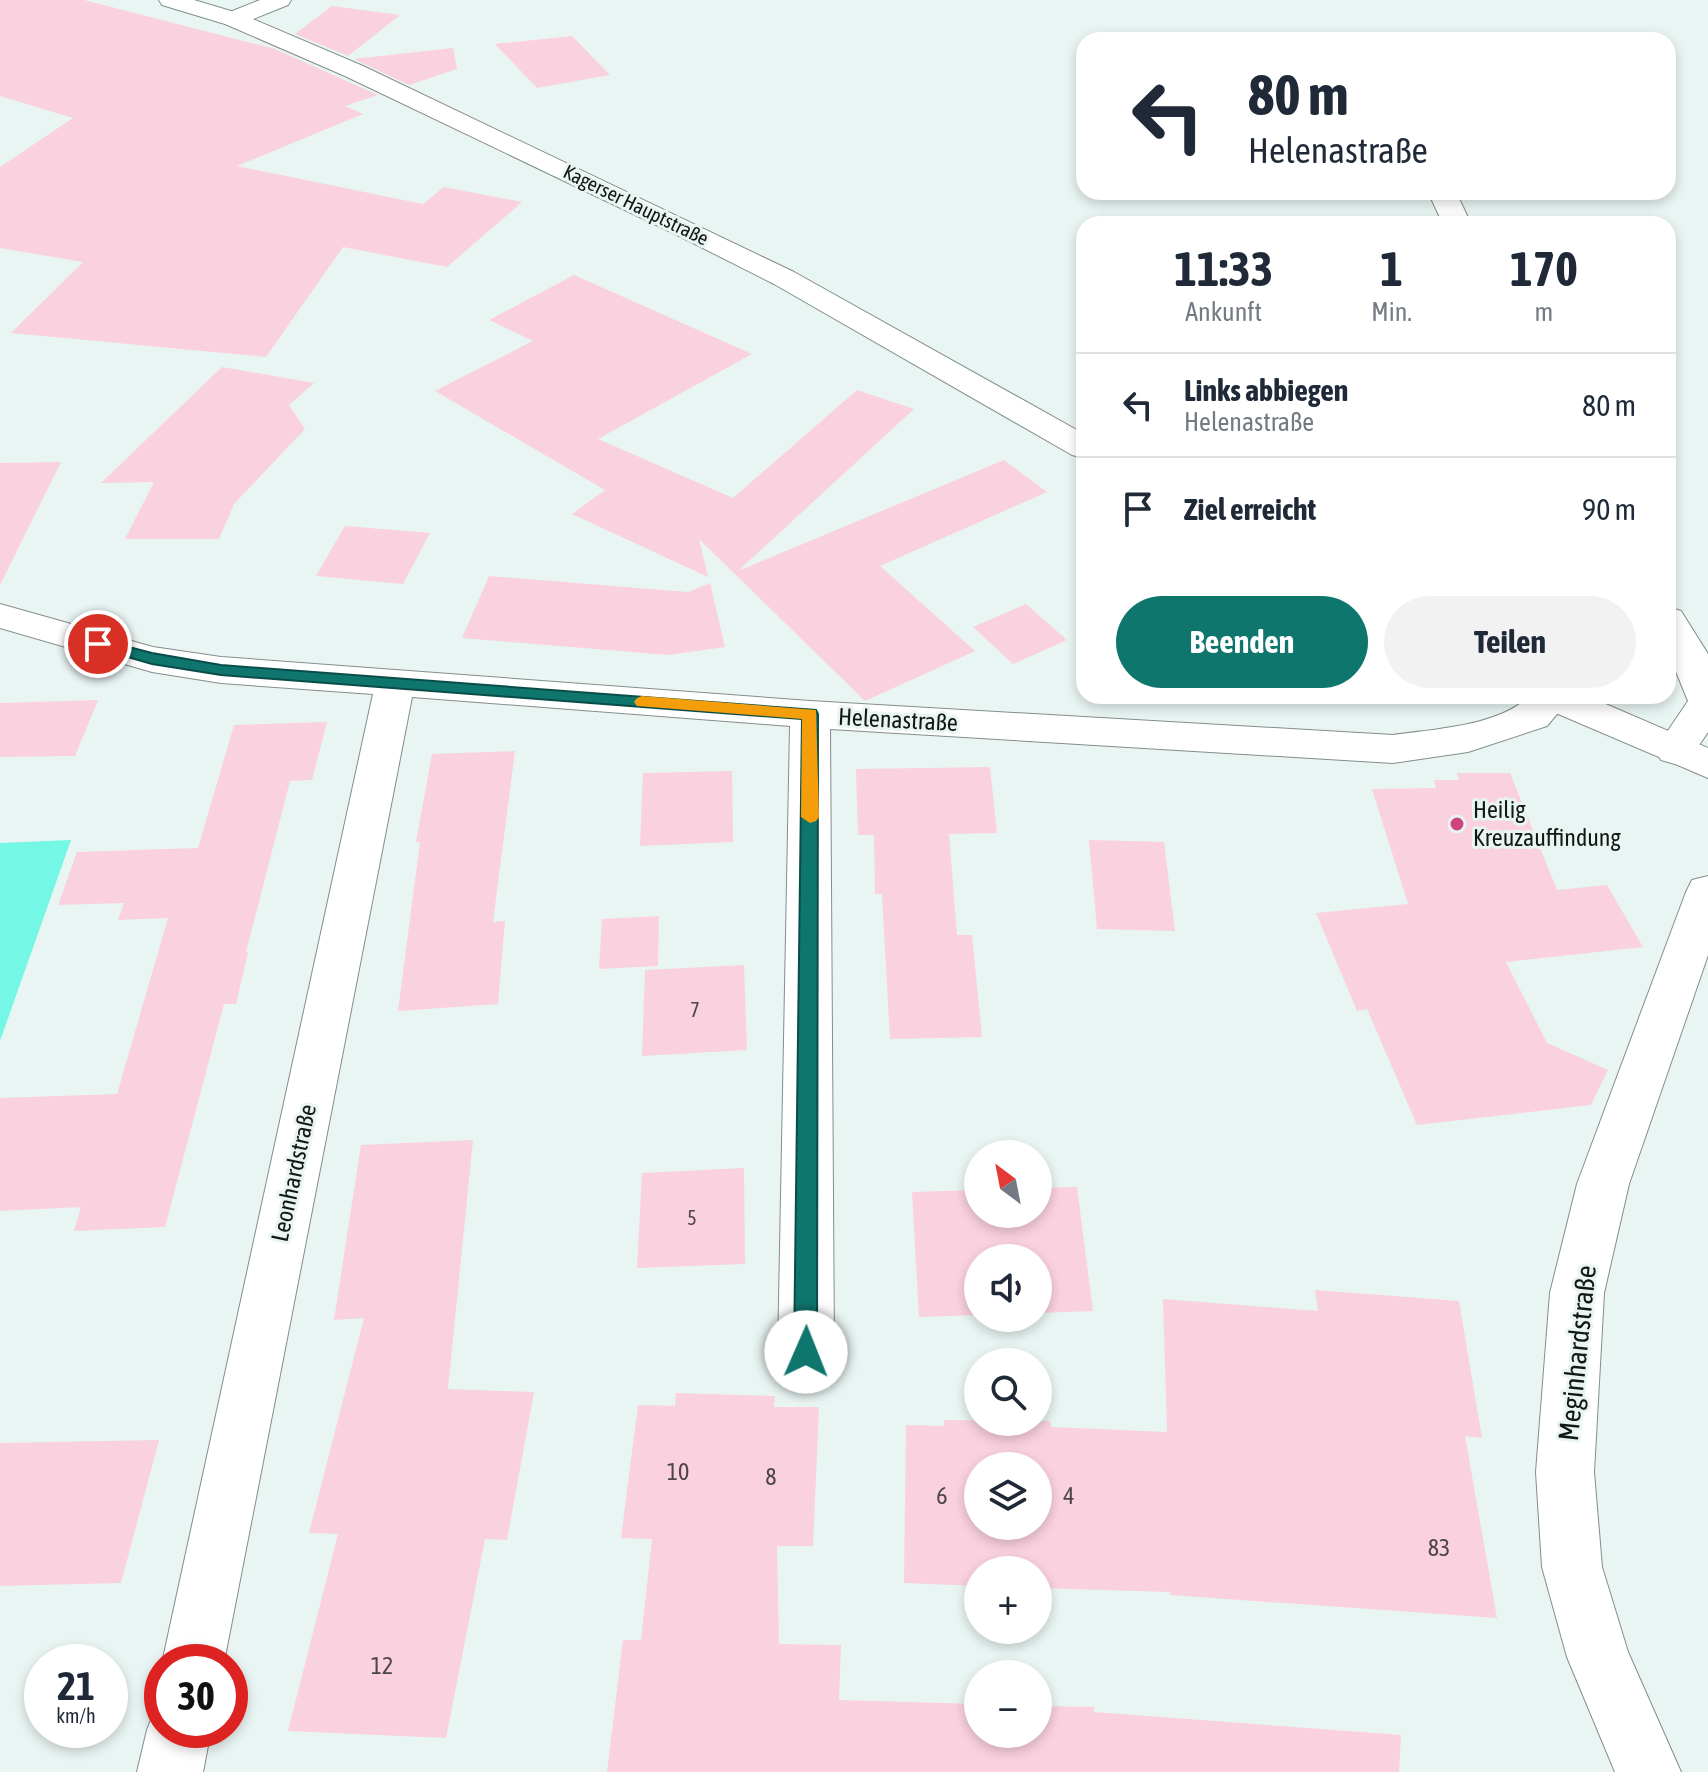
<!DOCTYPE html>
<html lang="de">
<head>
<meta charset="utf-8">
<style>
	:root { --surface:#fff; --page:#f2f2f3; --text:#1f2937; --muted:#747a83; --line:#e0e1e3; --accent:#0f766e }
	body { margin:0; font-family:"Asap Condensed",sans-serif; background:var(--page); color:var(--text); height:100vh; display:flex; flex-direction:column; font-size:30px; white-space:nowrap }
	* { box-sizing:border-box; margin:0 }
	p { font-size:26px; color:var(--muted) }
	.icon { flex:none; width:44px; height:44px; fill:none; stroke:currentColor; stroke-width:2; stroke-linecap:round; stroke-linejoin:round }
	.map { position:relative; flex:1; overflow:hidden }
	.side { position:absolute; left:1076px; top:216px; width:600px; height:488px; display:flex; flex-direction:column; background:var(--surface); border-radius:24px; box-shadow:0 4px 12px #0003 }
	.side>* { flex:none }
	.guide { position:absolute; left:1076px; top:32px; width:600px; height:168px; border-radius:24px; box-shadow:0 4px 12px #0003; background:#fff; color:var(--text); overflow:hidden }
	.needle { width:52px; rotate:328deg }
	.buttons { position:absolute; left:964px; top:1140px; display:grid; gap:16px }
	.buttons a { display:grid; place-items:center; width:88px; height:88px; border-radius:50%; background:var(--surface); box-shadow:0 4px 12px #0003; font-size:40px }
	.speed { position:absolute; left:24px; top:1644px; display:flex; gap:16px; font-size:40px; font-weight:700; text-align:center }
	.speed>* { display:grid; place-content:center; width:104px; height:104px; border-radius:50%; background:var(--surface); box-shadow:0 4px 12px #0003; line-height:1 }
	.speed small { font-size:20px; font-weight:400 }
	.speed .limit { border:12px solid #d22; background:#fff; color:#111 }
	.pin { position:absolute; display:grid; place-items:center; width:68px; height:68px; color:#fff; margin:-34px; border:4px solid #fff; border-radius:50%; box-shadow:0 2px 8px #0007 }
	.me { position:absolute; width:88px; margin:-44px; rotate:1deg; stroke-linejoin:round; filter:drop-shadow(0 0 6px #0008) }
	.turn { display:flex; align-items:center; gap:28px; height:168px; padding:0 40px; font-size:36px }
	.turn .icon { width:104px; height:104px; stroke-width:2.5 }
	.turn b { display:block; font-size:56px; line-height:68px }
	.eta { display:flex; justify-content:space-evenly; align-items:center; height:136px; text-align:center }
	.eta b { font-size:48px; font-weight:700; line-height:56px }
	.action { display:flex; gap:16px; margin-top:auto; padding:16px 40px }
	.action a { flex:1; height:92px; border-radius:48px; background:var(--accent); color:#fff; font-size:32px; font-weight:700; line-height:92px; text-align:center }
	.action a+a { background:var(--page); color:var(--text) }
	ul { padding:0; list-style:none }
	li { display:flex; align-items:center; gap:24px; height:104px; padding:0 40px; border-top:2px solid var(--line) }
	li div { flex:1 }
	li b { display:block; font-size:30px }
	li em { font-style:normal }
	.map>svg:first-child { display:block }
	.green { fill:#75f7e5 }
	.building { fill:#fad1de; fill-rule:evenodd }
	.lines { fill:none; stroke-linecap:round; stroke-linejoin:round }
	.minor-casing { stroke:#838e8c; stroke-width:2 }
	.tertiary-casing { stroke:#838e8c; stroke-width:2 }
	.minor { fill:#fff; fill-rule:evenodd }
	.tertiary { fill:#fff; fill-rule:evenodd }
	.route { fill:#0f766e; stroke:#0a4d48; stroke-width:2 }
	.slow { fill:#f59e0b }
	.poi-dot { fill:#cd4480; stroke:#e9f5f3; stroke-width:3 }
	.labels { text-anchor:middle; stroke-width:6; stroke-linejoin:round; paint-order:stroke }
	.far-street-label { font-size:20px; fill:#131716; stroke:#e9f5f3 }
	.number-label { font-size:20px; fill:#4d4648 }
	.street-label { font-size:24px; fill:#131716; stroke:#e9f5f3 }
	.poi-label { font-size:24px; fill:#131716; stroke:#e9f5f3; text-anchor:start }
	.near-number-label { font-size:24px; fill:#4d4648 }
	.near-street-label { font-size:28px; fill:#131716; stroke:#e9f5f3 }
</style>
</head>
<body>
<div class="map">
<svg width="1708" height="1772" viewBox="0 0 1708 1772">
	<rect width="100%" height="100%" fill="#e9f5f3"/>
	<path class="green" d="M 71,840 L 0,1041 L 0,843 Z"/>
	<path class="building" d="M 0,0 L 84,0 L 275,49 L 378,95 L 345,106 L 363,114 L 237,166 L 423,204 L 444,187 L 522,202 L 447,267 L 343,247 L 266,357 L 11,333 L 83,262 L 0,248 L 0,167 L 73,118 L 0,96 Z
		M 332,6 L 400,15 L 348,56 L 295,34 Z
		M 572,36 L 610,75 L 537,88 L 495,44 Z
		M 453,48 L 457,69 L 409,85 L 354,59 Z
		M 574,275 L 752,354 L 598,439 L 733,498 L 857,390 L 914,409 L 738,571 L 1004,460 L 1047,492 L 880,566 L 975,651 L 865,701 L 699,539 L 708,577 L 572,514 L 605,490 L 435,391 L 533,341 L 489,320 Z
		M 222,367 L 314,383 L 289,405 L 305,429 L 234,504 L 219,539 L 125,539 L 154,482 L 101,483 Z
		M 61,462 L 0,585 L 0,463 Z
		M 345,526 L 430,533 L 403,584 L 316,576 Z
		M 489,576 L 688,592 L 710,583 L 725,647 L 668,655 L 462,638 Z
		M 1026,604 L 1067,640 L 1013,664 L 973,627 Z
		M 98,700 L 75,756 L 0,757 L 0,703 Z
		M 327,722 L 312,780 L 290,781 L 246,952 L 248,952 L 236,1004 L 224,1004 L 165,1227 L 74,1231 L 81,1207 L 0,1211 L 0,1098 L 117,1094 L 168,918 L 118,920 L 124,903 L 58,905 L 77,852 L 198,848 L 234,725 Z
		M 515,751 L 493,922 L 505,921 L 498,1004 L 398,1011 L 420,842 L 416,842 L 432,754 Z
		M 990,767 L 997,833 L 949,834 L 957,935 L 972,935 L 982,1037 L 890,1039 L 882,894 L 875,894 L 874,835 L 858,835 L 856,769 Z
		M 732,771 L 733,842 L 640,846 L 643,773 Z
		M 1457,773 L 1510,773 L 1557,890 L 1607,885 L 1643,947 L 1506,962 L 1547,1043 L 1608,1070 L 1591,1105 L 1417,1125 L 1367,1009 L 1357,1011 L 1316,913 L 1408,904 L 1372,789 L 1436,788 L 1434,780 L 1459,780 Z
		M 1089,840 L 1164,842 L 1175,931 L 1097,929 Z
		M 659,916 L 658,966 L 599,969 L 602,919 Z
		M 744,965 L 747,1050 L 642,1056 L 645,970 Z
		M 473,1140 L 448,1389 L 534,1392 L 507,1540 L 485,1539 L 446,1738 L 288,1731 L 338,1534 L 309,1533 L 364,1318 L 334,1320 L 361,1145 Z
		M 744,1168 L 745,1264 L 637,1268 L 642,1173 Z
		M 1077,1187 L 1093,1311 L 1038,1313 L 1038,1258 L 978,1258 L 978,1315 L 919,1317 L 912,1192 L 978,1190 L 978,1214 L 1038,1214 L 1038,1188 Z
		M 1315,1290 L 1459,1301 L 1482,1438 L 1465,1436 L 1497,1618 L 1170,1595 L 1170,1592 L 1038,1588 L 1038,1570 L 978,1570 L 978,1586 L 904,1583 L 906,1425 L 944,1426 L 944,1420 L 1050,1421 L 1051,1427 L 1167,1432 L 1163,1299 L 1318,1311 ZM 978,1466 L 1038,1466 L 1038,1526 L 978,1526 Z
		M 676,1393 L 775,1396 L 774,1407 L 819,1407 L 813,1546 L 777,1546 L 779,1644 L 841,1645 L 839,1700 L 978,1704 L 978,1734 L 1038,1734 L 1038,1706 L 1094,1707 L 1094,1712 L 1401,1735 L 1399,1772 L 607,1772 L 623,1640 L 641,1640 L 652,1539 L 621,1538 L 638,1405 L 675,1406 Z
		M 159,1440 L 121,1583 L 0,1586 L 0,1443 Z"/>
	<g class="lines">
		<defs>
			<path id="minor" d="M 260,0 L 291,0 L 288,5 L 241,24 L 225,24 L 221,19 L 225,14 Z
				M 1428,192 L 1456,192 L 1471,224 L 1443,224 Z
				M 0,604 L 153,647 L 221,657 L 810,701 L 1393,735 C 1433,729 1500,726 1529,696 L 1572,696 L 1547,726 L 1468,752 L 1393,763 L 830,729 L 834,1352 L 825,1370 L 806,1378 L 787,1370 L 778,1352 L 790,726 L 412,697 L 224,1662 L 162,1663 L 373,694 L 221,683 L 152,672 L 0,628 Z
				M 1668,607 L 1681,611 L 1708,654 L 1708,732 L 1689,760 L 1675,764 L 1661,760 L 1655,750 L 1688,701 L 1668,652 Z
				M 1708,876 L 1708,955 L 1629,1184 L 1604,1293 L 1594,1472 L 1602,1567 L 1628,1652 L 1681,1772 L 1615,1772 L 1567,1657 L 1542,1567 L 1536,1472 L 1550,1293 L 1577,1184 L 1686,892 L 1692,880 Z
				M 162,1705 L 162,1730 L 211,1730 L 203,1772 L 137,1772 L 147,1730 L 156,1707 Z"/>
			<path id="tertiary" d="M 159,0 L 194,0 L 241,14 L 363,66 L 794,272 L 1084,434 L 1084,458 L 1072,455 L 774,284 L 675,234 L 345,76 L 225,24 L 162,5 Z
				M 1531,696 L 1587,696 L 1708,748 L 1708,778 L 1537,705 Z"/>
		</defs>
		<use href="#minor" class="minor-casing"/>
		<use href="#tertiary" class="tertiary-casing"/>
		<use href="#minor" class="minor"/>
		<use href="#tertiary" class="tertiary"/>
	</g>
	<path class="route" d="M 98,639 L 152,653 L 221,665 L 816,710 L 818,714 L 817,1352 L 814,1359 L 806,1363 L 798,1359 L 794,1352 L 802,719 L 221,675 L 152,664 L 93,647 L 90,644 Z"/>
	<path class="slow" d="M 642,696 L 816,710 L 819,817 L 816,821 L 810,823 L 801,817 L 802,719 L 637,706 L 634,702 L 637,698 Z"/>
	<circle class="poi-dot" cx="1457" cy="824" r="8"/>
	<g class="labels">
		<g class="far-street-label">
			<text transform="translate(636 205) rotate(26)" y="7">Kagerser Hauptstraße</text>
		</g>
		<g class="number-label">
			<text x="695" y="1017">7</text>
			<text x="692" y="1225">5</text>
		</g>
		<g class="street-label">
			<text transform="translate(898 720) rotate(3)" y="8">Helenastraße</text>
			<text transform="translate(294 1173) rotate(-78)" y="8">Leonhardstraße</text>
		</g>
		<g class="poi-label">
			<text x="1473" y="818">Heilig<tspan x="1473" dy="28">Kreuzauffindung</tspan></text>
		</g>
		<g class="near-number-label">
			<text x="678" y="1480">10</text>
			<text x="771" y="1485">8</text>
			<text x="942" y="1504">6</text>
			<text x="1069" y="1504">4</text>
			<text x="1439" y="1556">83</text>
			<text x="382" y="1674">12</text>
		</g>
		<g class="near-street-label">
			<text transform="translate(1577 1353) rotate(-84)" y="10">Meginhardstraße</text>
		</g>
	</g>
</svg>
<div class="buttons">
<a><svg class="needle" viewBox="-14 -14 28 28"><path d="M0-13l5 13h-10z" fill="#e53935"/><path d="M0 13l5-13h-10z" fill="#747a83"/></svg></a>
<a><svg class="icon" aria-label="sound" viewBox="0 0 24 24"><path d="M4 9h4l5-4v14l-5-4H4zM17 9q2 3 0 6"/></svg></a>
<a><svg class="icon" aria-label="search" viewBox="0 0 24 24"><circle cx="10" cy="10" r="6"/><path d="M15 15l6 6"/></svg></a>
<a><svg class="icon" aria-label="layers" viewBox="0 0 24 24"><path d="M12 4l9 5-9 5-9-5zM3 14l9 5 9-5"/></svg></a>
<a>+</a>
<a>−</a>
</div>
<div class="speed"><div>21<small>km/h</small></div><div class="limit">30</div></div>
<div class="pin" style="left:98px;top:644px;background:#d93025"><svg class="icon" aria-label="arrive" viewBox="0 0 24 24"><path d="M6 21V4h12l-3 4 3 4H6"/></svg></div>
<svg class="me" style="left:806px;top:1352px" viewBox="-20 -20 40 40"><circle r="19" fill="#fff"/><path d="M0-13L10 11 0 6-10 11z" fill="#0f766e"/></svg>
<div class="guide">
<div class="turn"><svg class="icon" aria-label="left" viewBox="0 0 24 24"><path d="M17 20v-9H6M10 6l-5 5 5 5"/></svg><div><b>80 m</b>Helenastraße</div></div>
</div>
<section class="side">
<div class="eta">
<div><b>11:33</b><p>Ankunft</p></div>
<div><b>1</b><p>Min.</p></div>
<div><b>170</b><p>m</p></div>
</div>
<ul>
<li><svg class="icon" aria-label="left" viewBox="0 0 24 24"><path d="M17 20v-9H6M10 6l-5 5 5 5"/></svg><div><b>Links abbiegen</b><p>Helenastraße</p></div><em>80 m</em></li>
<li><svg class="icon" aria-label="arrive" viewBox="0 0 24 24"><path d="M6 21V4h12l-3 4 3 4H6"/></svg><div><b>Ziel erreicht</b></div><em>90 m</em></li>
</ul>
<div class="action"><a>Beenden</a><a>Teilen</a></div>
</section>
</div>
</body>
</html>
